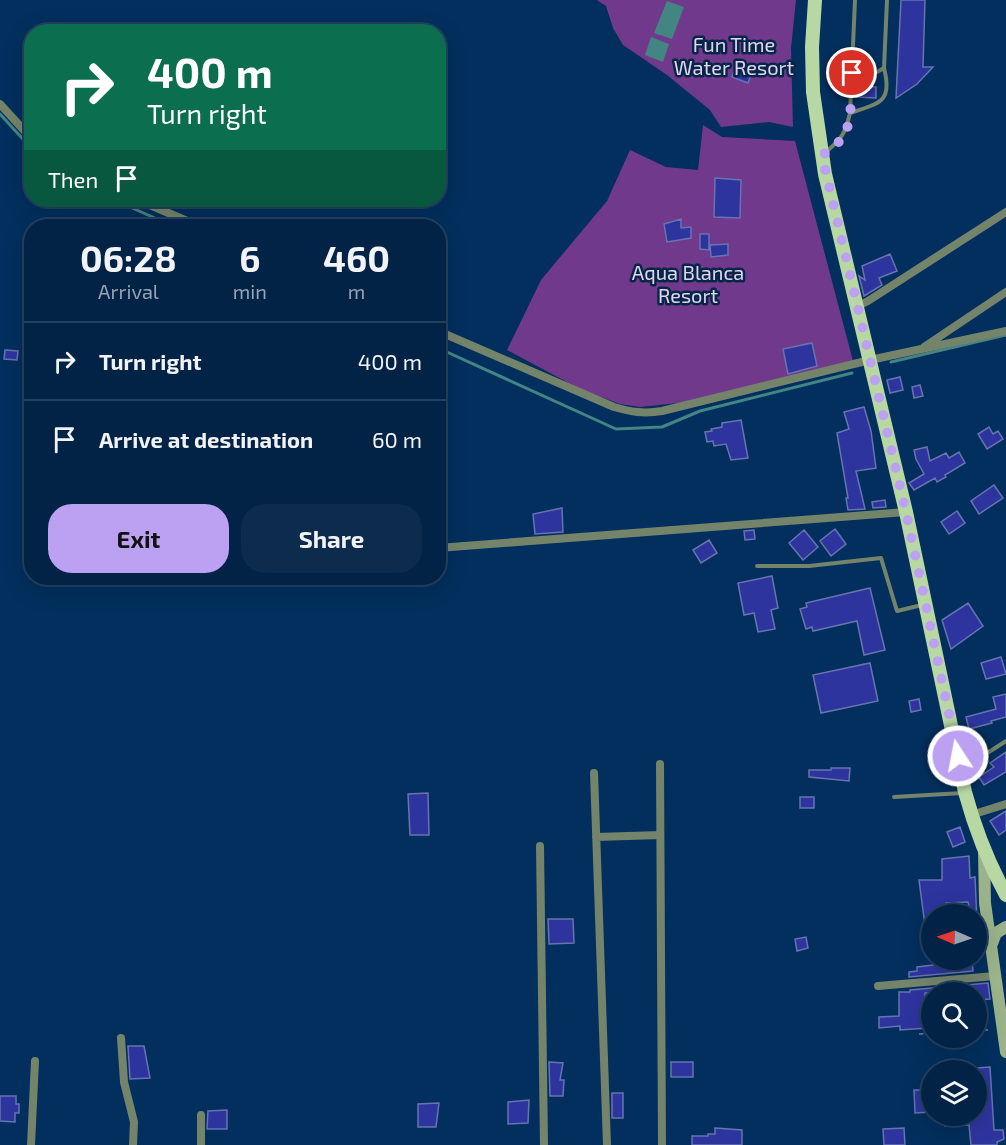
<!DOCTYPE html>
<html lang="en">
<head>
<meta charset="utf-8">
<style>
	:root { --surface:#022346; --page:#0c2b4d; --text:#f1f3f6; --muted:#96a4b3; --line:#23405f; --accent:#bca0f2 }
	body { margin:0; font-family:"Exo 2",sans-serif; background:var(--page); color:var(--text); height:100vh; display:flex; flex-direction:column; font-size:22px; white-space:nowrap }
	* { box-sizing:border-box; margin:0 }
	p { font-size:20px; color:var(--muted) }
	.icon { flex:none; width:33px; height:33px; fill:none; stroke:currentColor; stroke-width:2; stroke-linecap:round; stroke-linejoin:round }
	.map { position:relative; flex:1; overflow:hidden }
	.panel { position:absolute; left:24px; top:219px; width:422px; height:366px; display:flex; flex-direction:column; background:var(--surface); border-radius:24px; box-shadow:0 6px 24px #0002,0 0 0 2px var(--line) }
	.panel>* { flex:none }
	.top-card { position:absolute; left:24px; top:24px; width:422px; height:183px; border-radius:24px; box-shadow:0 6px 24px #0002,0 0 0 2px var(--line); background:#0b6e4f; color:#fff; overflow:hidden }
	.needle { width:39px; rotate:272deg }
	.buttons { position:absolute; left:921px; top:904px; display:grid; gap:12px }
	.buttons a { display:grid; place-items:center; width:66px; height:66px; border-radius:50%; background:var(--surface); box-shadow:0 6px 24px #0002,0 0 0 2px var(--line); font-size:30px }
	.pin { position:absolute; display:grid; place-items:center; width:51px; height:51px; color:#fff; margin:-26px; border:3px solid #fff; border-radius:50%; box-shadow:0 2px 6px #0007 }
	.me { position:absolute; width:66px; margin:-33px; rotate:349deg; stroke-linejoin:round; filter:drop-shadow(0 0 4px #0008) }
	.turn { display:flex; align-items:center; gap:21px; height:126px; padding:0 24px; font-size:27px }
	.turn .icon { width:78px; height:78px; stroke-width:2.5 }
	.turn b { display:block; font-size:42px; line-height:51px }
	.then { display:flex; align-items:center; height:57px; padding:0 24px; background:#0003; gap:12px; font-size:22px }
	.eta { display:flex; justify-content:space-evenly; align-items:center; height:102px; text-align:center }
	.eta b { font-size:36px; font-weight:700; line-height:42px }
	.button { display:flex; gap:12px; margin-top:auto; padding:12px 24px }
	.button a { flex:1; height:69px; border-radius:24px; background:var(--accent); color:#111; font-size:24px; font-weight:700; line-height:69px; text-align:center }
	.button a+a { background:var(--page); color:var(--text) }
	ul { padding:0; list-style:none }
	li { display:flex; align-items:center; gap:18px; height:78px; padding:0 24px; border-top:2px solid var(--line) }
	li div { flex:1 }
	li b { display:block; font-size:22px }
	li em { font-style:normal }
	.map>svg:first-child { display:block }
	.green { fill:#71398c }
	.water { fill:#438583 }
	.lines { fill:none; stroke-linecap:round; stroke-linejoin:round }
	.stream { stroke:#438583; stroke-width:3 }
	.building { fill:#2e349e; stroke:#6674af; stroke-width:1.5 }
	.path { stroke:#6485a8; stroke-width:1.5; stroke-dasharray:4.5 3; stroke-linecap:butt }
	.lane { stroke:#74846a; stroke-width:4 }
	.street { stroke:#74846a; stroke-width:8 }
	.secondary { stroke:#9ab38a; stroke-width:12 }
	.primary { stroke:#b8d8a3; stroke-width:14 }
	.route { stroke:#bca0f2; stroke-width:10; stroke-dasharray:0 18 }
	.labels { text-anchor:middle; stroke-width:5; stroke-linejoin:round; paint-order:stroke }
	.park-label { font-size:20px; fill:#e3d3ed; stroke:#052649 }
</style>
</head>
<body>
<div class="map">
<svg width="1006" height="1145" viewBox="0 0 1006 1145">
	<rect width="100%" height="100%" fill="#022f5d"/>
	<path class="green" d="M 597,0 L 796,0 L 791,48 L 793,127 L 769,122 L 721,127 L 710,110 L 667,75 L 623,45 L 613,28 L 606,6 Z
		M 703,125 L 722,137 L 795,141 L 853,361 L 696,401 L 640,407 L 620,404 L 580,389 L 507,350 L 541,280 L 607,201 L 630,150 L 666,167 L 698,170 Z"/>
	<path class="water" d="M 667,1 L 684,7 L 672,39 L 654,33 Z
		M 651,37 L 669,44 L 663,62 L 645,55 Z"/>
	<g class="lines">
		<path class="stream" d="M 0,114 L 32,149
			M 114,200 L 173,226
			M 438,348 L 616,429 L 662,427 L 700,411 L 852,373
			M 891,362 L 1006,335"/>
	</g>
	<path class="building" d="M 901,0 L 925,0 L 923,67 L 933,67 L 917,84 L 896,98 Z
		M 738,61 L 754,67 L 748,83 L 732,77 Z
		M 855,86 L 876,87 L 876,98 L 855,97 Z
		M 715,178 L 741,180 L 740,218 L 714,217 Z
		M 681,219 L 681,228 L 691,227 L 691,238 L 667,242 L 664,224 Z
		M 700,234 L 709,234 L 709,250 L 700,249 Z
		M 728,244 L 728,255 L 711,257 L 710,245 Z
		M 890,254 L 897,271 L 879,278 L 882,285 L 864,296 L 859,276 L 865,280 L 862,266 Z
		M 812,343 L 817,366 L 788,374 L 783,349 Z
		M 5,350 L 18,351 L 17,360 L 4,359 Z
		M 900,377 L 903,390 L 890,393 L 887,380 Z
		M 920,385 L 923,396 L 914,398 L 912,387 Z
		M 864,407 L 871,431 L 876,468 L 856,471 L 865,509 L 848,510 L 846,498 L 848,498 L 837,433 L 849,429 L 844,412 Z
		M 741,420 L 748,458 L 731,460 L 726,444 L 714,446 L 713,441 L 707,442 L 705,432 L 712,431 L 711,429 L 722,427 L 722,423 Z
		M 989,427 L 993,434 L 998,431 L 1003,439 L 987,449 L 978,434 Z
		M 927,447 L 930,461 L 946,453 L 949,458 L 959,452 L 965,463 L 945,475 L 946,477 L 937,482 L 935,478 L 914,490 L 909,483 L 924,474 L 916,459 L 914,450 Z
		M 994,485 L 1003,498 L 979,514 L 971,501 Z
		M 885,500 L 886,507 L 873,508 L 872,502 Z
		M 562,508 L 563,532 L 535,534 L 533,514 Z
		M 957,511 L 965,523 L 949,534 L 941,522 Z
		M 835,529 L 846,544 L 831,556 L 820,541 Z
		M 754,530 L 755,539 L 745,540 L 744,531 Z
		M 804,530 L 818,547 L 803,560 L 789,543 Z
		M 709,540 L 717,553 L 701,563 L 693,550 Z
		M 772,576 L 778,608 L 771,610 L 775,629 L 758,632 L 754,613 L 744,615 L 738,583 Z
		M 870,588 L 885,650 L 864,655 L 857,621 L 813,631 L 812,627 L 806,629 L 800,609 L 807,607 L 806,603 Z
		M 968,603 L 983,626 L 951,649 L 942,620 Z
		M 1001,657 L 1006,674 L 986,679 L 981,663 Z
		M 870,663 L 878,701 L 821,713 L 813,675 Z
		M 1006,694 L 1006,717 L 991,721 L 992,723 L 969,729 L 966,717 L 996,709 L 993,697 Z
		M 919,699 L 921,710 L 911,712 L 909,701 Z
		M 1006,752 L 1006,772 L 984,785 L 979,777 L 994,767 L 990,763 Z
		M 831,768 L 850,768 L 849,781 L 809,777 L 809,770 L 831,770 Z
		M 428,793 L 429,835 L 410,835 L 408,794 Z
		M 800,797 L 814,797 L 814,808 L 800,808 Z
		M 1006,811 L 1006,830 L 999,835 L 990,821 Z
		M 960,827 L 965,842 L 953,847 L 947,832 Z
		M 969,856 L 970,878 L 975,877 L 977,922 L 976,915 L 971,915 L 968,902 L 946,903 L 945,915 L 932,915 L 932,933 L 926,933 L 919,880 L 942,880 L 942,859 Z
		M 548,919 L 573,919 L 574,943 L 549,944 Z
		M 976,936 L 981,936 L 983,948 L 976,949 Z
		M 806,937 L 808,948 L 797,951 L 795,939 Z
		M 933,960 L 972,960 L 973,971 L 909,977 L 909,972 L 917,971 L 917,967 L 933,965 Z
		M 988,983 L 990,999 L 977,1000 L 977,993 L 925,993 L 925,1012 L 927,1011 L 928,1028 L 900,1030 L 900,1026 L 879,1028 L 879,1017 L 899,1016 L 899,992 L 910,992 L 910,990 Z
		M 128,1046 L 144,1046 L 150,1078 L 130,1079 Z
		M 549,1062 L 563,1063 L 560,1080 L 564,1080 L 563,1096 L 550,1096 Z
		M 671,1062 L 693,1062 L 693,1077 L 671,1077 Z
		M 990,1067 L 994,1130 L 1003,1130 L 1004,1139 L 997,1142 L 997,1145 L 971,1145 L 969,1125 L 945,1126 L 944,1116 L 976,1116 L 976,1068 Z
		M 914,1090 L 928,1090 L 929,1097 L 932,1097 L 932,1112 L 915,1113 Z
		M 612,1093 L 623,1093 L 623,1118 L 612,1118 Z
		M 0,1096 L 16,1096 L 16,1104 L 19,1104 L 19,1113 L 15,1113 L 15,1122 L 0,1121 Z
		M 529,1100 L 528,1123 L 508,1124 L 508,1102 Z
		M 439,1103 L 436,1127 L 418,1127 L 418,1104 Z
		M 227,1110 L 227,1129 L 207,1129 L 208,1111 Z
		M 715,1128 L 742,1130 L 742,1145 L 692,1145 L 692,1136 L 708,1136 L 708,1134 L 715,1134 Z
		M 904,1128 L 905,1145 L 884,1145 L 883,1129 Z"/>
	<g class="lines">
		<path class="path" d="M 976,1030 L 991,1030
			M 919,1034 L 932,1033"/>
		<path class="lane" d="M 852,73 L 877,72 L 884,68 L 887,0
			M 850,113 C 879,103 893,103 884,68
			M 825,153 C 841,139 845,135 850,113 L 855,0
			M 757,566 L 809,566 L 881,558 L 897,611 L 922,605
			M 964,768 L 1006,741
			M 894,797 L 962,793"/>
		<path class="street" d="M 0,104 L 32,139
			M 138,200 L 199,226
			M 858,306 L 868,301 L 1006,212
			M 438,331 L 614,407 C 631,412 644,414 662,411 L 870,360 L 1006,331
			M 924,347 L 1006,292
			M 438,548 L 906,512
			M 660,764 L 662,1145
			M 594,773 L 607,1145
			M 971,815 L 1006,804
			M 596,837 L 660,835
			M 540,846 L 544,1145
			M 878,986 L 995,976
			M 121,1038 L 124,1082 L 134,1122 L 133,1145
			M 31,1145 L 35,1061
			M 201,1145 L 201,1115"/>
		<path class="secondary" d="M 984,850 L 985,903 L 1006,1052
			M 991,946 L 996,933 L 1006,927"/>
		<path class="primary" d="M 815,0 L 812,47 L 813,92 L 825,174 L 906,512 L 965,792 C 975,829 988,862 1006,895"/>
	</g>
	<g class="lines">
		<path class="route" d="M 852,73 C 851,91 853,126 841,140 C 835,145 828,150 822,156 L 906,512 L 958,756"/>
	</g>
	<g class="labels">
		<g class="park-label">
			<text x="734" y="52">Fun Time<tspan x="734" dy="23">Water Resort</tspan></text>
			<text x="688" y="280">Aqua Blanca<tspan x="688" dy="23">Resort</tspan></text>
		</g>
	</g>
</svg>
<div class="buttons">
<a><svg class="needle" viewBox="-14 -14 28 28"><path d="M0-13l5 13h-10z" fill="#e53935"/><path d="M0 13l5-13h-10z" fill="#96a4b3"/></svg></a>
<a><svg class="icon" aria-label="search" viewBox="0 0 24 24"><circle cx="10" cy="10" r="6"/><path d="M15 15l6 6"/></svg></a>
<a><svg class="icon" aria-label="layers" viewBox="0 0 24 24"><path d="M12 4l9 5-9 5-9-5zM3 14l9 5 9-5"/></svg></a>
</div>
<div class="pin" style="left:852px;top:73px;background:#d93025"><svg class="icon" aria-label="arrive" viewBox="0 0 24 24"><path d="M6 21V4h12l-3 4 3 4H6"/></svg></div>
<svg class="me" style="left:958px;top:756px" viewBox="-20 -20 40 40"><circle r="17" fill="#bca0f2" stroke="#fff" stroke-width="3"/><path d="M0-11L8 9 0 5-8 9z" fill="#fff"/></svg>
<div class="top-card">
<div class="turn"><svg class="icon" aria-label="right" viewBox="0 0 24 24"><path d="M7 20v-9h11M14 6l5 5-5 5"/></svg><div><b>400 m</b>Turn right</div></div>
<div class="then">Then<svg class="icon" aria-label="arrive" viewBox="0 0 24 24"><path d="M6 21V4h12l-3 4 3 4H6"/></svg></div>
</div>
<section class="panel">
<div class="eta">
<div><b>06:28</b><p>Arrival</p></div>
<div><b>6</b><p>min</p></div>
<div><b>460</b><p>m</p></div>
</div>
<ul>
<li><svg class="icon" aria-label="right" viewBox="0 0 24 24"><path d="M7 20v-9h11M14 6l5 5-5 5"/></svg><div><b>Turn right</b></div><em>400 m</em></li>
<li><svg class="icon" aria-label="arrive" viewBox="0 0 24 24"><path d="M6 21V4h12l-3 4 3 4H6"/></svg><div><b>Arrive at destination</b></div><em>60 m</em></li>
</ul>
<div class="button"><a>Exit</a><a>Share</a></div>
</section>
</div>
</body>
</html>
